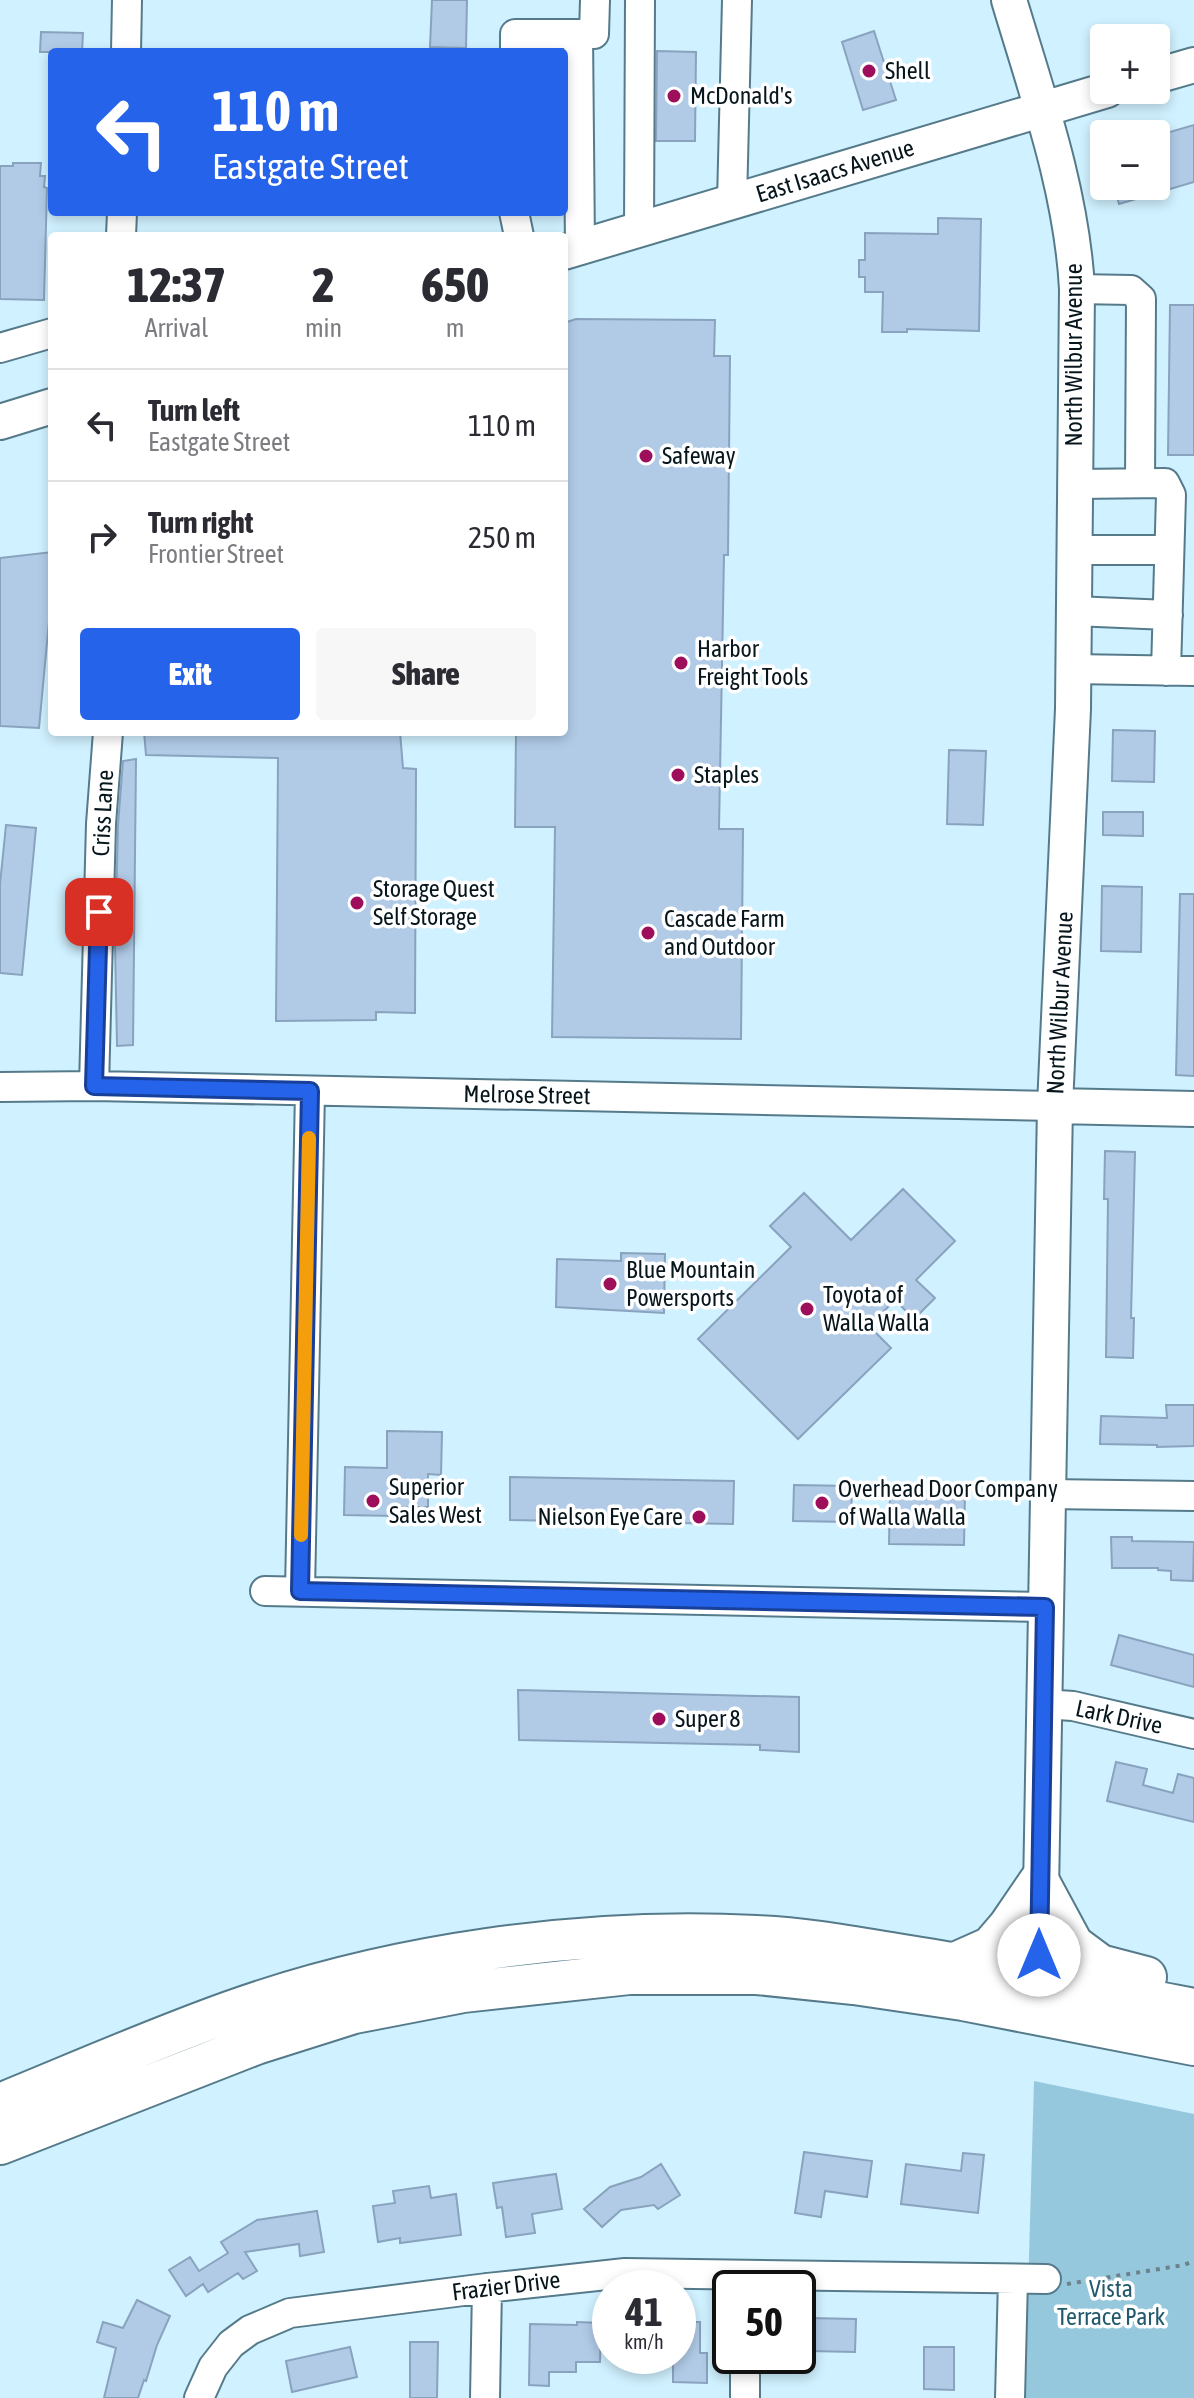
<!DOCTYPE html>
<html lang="en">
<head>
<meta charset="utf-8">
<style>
	:root { --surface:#fff; --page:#f7f7f7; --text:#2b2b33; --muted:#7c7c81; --line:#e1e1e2; --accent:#2563eb }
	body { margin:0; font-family:"Asap Condensed",sans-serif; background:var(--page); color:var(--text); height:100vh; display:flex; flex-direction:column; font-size:30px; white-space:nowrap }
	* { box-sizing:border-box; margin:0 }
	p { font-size:26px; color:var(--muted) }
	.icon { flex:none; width:44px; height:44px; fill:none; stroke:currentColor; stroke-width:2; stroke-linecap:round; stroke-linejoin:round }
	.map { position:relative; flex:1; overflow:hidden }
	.side { position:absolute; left:48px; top:232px; width:520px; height:504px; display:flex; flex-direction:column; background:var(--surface); border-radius:8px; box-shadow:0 4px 12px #0003 }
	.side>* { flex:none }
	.hud { position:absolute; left:48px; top:48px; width:520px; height:168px; border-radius:8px; box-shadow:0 4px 12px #0003; background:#2563eb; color:#fff; overflow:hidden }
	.tools { position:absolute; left:1090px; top:24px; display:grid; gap:16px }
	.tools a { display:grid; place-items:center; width:80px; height:80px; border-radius:8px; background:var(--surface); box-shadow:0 4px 12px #0003; font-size:40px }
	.speed { position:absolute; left:592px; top:2270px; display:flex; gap:16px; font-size:40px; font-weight:700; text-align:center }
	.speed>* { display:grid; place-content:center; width:104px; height:104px; border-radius:50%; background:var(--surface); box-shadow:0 4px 12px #0003; line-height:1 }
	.speed small { font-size:20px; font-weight:400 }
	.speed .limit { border:4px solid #111; border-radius:12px; background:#fff; color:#111 }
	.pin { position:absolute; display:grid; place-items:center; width:68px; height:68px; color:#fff; margin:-34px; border-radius:16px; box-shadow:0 4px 12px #0006 }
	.me { position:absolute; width:88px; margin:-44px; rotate:0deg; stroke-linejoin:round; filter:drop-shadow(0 0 6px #0008) }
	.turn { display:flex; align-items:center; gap:28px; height:168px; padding:0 32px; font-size:36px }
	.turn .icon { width:104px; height:104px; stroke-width:2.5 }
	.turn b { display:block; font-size:56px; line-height:68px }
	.eta { display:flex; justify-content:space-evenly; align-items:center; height:136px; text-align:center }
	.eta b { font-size:48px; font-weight:800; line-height:56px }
	.cta { display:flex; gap:16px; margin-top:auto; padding:16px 32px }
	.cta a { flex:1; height:92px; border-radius:8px; background:var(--accent); color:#fff; font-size:32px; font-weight:800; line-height:92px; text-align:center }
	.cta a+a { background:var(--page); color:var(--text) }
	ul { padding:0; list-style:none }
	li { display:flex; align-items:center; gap:24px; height:112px; padding:0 32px; border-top:2px solid var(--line) }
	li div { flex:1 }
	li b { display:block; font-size:30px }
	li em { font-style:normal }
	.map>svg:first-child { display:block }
	.green { fill:#96c8dd }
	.building { fill:#b1cbe7; stroke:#89a2be; stroke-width:2 }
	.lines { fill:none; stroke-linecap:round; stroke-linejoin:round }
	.minor-casing { stroke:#557b8b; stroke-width:32 }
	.major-casing { stroke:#557b8b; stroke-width:38 }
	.highway-casing { stroke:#557b8b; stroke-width:44 }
	.path { stroke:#6a828c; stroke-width:4; stroke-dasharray:4 6; stroke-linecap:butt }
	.minor { stroke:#fff; stroke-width:28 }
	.major { stroke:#fff; stroke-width:34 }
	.highway { stroke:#fff; stroke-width:40 }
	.route-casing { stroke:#184099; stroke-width:20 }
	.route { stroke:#2563eb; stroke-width:14 }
	.slow { stroke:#f59e0b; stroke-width:14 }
	.poi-dot { fill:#9d0e5b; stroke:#fff; stroke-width:3 }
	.labels { text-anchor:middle; stroke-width:7; stroke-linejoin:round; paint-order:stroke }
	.poi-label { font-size:24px; fill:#07161c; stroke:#fff; text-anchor:start }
	.street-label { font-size:24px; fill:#07161c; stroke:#fff }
	.park-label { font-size:24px; fill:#22596d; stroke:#fff }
</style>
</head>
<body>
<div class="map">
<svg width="1194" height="2398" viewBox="0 0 1194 2398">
	<rect width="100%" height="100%" fill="#d0f1ff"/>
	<path class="green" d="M 1034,2081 L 1194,2114 L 1194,2398 L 1025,2398 Z"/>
	<path class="building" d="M 432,0 L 467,0 L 466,48 L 430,47 Z
		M 874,31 L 896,100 L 863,110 L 842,42 Z
		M 41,32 L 83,33 L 82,52 L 40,52 Z
		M 657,51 L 696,52 L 695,141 L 656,141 Z
		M 1194,125 L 1194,182 L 1119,204 L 1114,186 L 1156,186 L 1156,136 Z
		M 13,163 L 41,163 L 40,176 L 45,176 L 44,187 L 47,188 L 44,300 L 0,299 L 0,166 L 13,166 Z
		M 938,218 L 981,219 L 979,331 L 907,329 L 907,332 L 882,332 L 883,292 L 865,292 L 865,277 L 859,277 L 859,260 L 865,260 L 865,233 L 938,234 Z
		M 1170,305 L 1194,305 L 1194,455 L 1168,455 Z
		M 576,319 L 715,320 L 714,356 L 730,356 L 728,555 L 724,555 L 719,829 L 743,829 L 741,1039 L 552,1037 L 555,827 L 515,827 L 516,732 L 564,732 L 564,323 Z
		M 52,552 L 52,589 L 39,728 L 0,726 L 0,558 Z
		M 1113,730 L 1155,731 L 1154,782 L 1112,781 Z
		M 144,732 L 400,732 L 403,768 L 416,769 L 415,1013 L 376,1012 L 376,1020 L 276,1021 L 278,758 L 146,755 Z
		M 949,750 L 986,751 L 983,825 L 947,824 Z
		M 136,759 L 133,1045 L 117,1046 L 115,944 L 118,825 L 123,761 Z
		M 1103,812 L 1143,812 L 1143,836 L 1103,835 Z
		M 6,825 L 36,828 L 22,975 L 0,973 L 0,884 Z
		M 1102,886 L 1142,887 L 1141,952 L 1101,951 Z
		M 1180,894 L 1194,894 L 1194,1076 L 1176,1075 Z
		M 1105,1151 L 1135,1152 L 1131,1318 L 1134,1318 L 1133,1358 L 1106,1357 L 1108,1199 L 1104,1199 Z
		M 903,1189 L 955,1241 L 916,1280 L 935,1298 L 914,1319 L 895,1300 L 869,1326 L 891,1348 L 798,1439 L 698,1339 L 791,1247 L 770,1226 L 804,1193 L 851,1240 Z
		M 621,1253 L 665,1254 L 664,1313 L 556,1307 L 557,1259 L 621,1261 Z
		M 1166,1405 L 1194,1405 L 1194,1446 L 1157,1447 L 1157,1445 L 1100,1444 L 1101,1416 L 1167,1418 Z
		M 387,1431 L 442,1432 L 441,1475 L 428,1474 L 428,1507 L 395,1507 L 395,1516 L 344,1515 L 345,1467 L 387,1468 Z
		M 510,1477 L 734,1481 L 733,1524 L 510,1520 Z
		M 794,1485 L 852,1486 L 851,1522 L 793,1521 Z
		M 890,1490 L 965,1492 L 964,1545 L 889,1544 Z
		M 1111,1537 L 1132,1537 L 1132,1541 L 1194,1542 L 1193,1581 L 1171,1580 L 1171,1571 L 1158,1570 L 1158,1568 L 1112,1568 Z
		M 1119,1635 L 1194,1655 L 1194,1687 L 1111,1665 Z
		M 518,1690 L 799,1697 L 799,1752 L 760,1750 L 760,1745 L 519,1740 Z
		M 1116,1762 L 1147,1769 L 1143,1785 L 1173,1793 L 1178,1774 L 1194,1778 L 1194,1822 L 1107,1801 Z
		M 804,2152 L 872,2161 L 867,2197 L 825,2191 L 821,2217 L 795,2213 Z
		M 963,2153 L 984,2155 L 978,2213 L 901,2204 L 906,2164 L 961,2171 Z
		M 661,2164 L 680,2195 L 658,2209 L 654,2205 L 621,2210 L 602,2227 L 584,2209 L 610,2187 L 641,2177 Z
		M 556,2174 L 562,2209 L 532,2214 L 535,2233 L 506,2237 L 502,2207 L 497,2208 L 493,2183 Z
		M 429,2186 L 431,2198 L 456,2194 L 461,2235 L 400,2243 L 400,2238 L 378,2242 L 373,2206 L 395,2203 L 393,2191 Z
		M 317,2211 L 324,2252 L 300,2256 L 299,2244 L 245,2252 L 257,2271 L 243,2279 L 238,2273 L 208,2292 L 203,2284 L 186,2296 L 169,2270 L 190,2257 L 199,2271 L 228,2253 L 221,2242 L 257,2220 Z
		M 137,2300 L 170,2316 L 157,2345 L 146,2381 L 144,2380 L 138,2398 L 104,2398 L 116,2348 L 97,2342 L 103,2322 L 123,2328 Z
		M 809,2318 L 856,2319 L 855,2352 L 809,2351 Z
		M 577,2322 L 601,2323 L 600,2362 L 576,2362 L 576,2372 L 549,2372 L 549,2386 L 529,2385 L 530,2324 L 577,2325 Z
		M 678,2322 L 700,2322 L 700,2353 L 707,2353 L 707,2383 L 673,2382 L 673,2356 L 678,2356 Z
		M 410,2342 L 438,2342 L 437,2398 L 410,2398 Z
		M 350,2347 L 357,2377 L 292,2392 L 286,2361 Z
		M 924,2347 L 954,2347 L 954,2390 L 924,2389 Z"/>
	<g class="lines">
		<defs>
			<path id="minor" d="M 578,34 L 580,247
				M 126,52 L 127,0
				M 515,52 L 515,34 L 594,34 L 595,0
				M 732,202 L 737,0
				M 514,212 L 519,236
				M 639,230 L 640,0
				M 121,236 L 122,212
				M 1077,289 L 1131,290 L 1141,299 L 1140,483
				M 0,348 L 52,333
				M 1075,484 L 1165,483 L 1171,495 L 1166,671
				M 1075,550 L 1169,550
				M 1074,611 L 1168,615
				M 1073,669 L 1194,671
				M 94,1086 L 101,824 L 108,732
				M 0,1087 L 94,1086 L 1055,1106
				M 1047,1494 L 1194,1496
				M 265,1591 L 1045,1607
				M 300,1591 L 310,1091
				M 1043,1704 L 1073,1706 L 1194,1734
				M 199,2398 L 213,2367 L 231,2344 L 250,2330 L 290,2313 L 487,2288 L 625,2273 L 1046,2279
				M 485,2398 L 487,2288
				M 745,2398 L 745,2356
				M 1010,2398 L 1013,2279"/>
			<path id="major" d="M 1009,0 C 1037,94 1072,191 1077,289 L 1073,709 L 1055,1106 L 1039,2003
				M 1156,76 L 1194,65
				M 564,252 L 1107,90
				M 0,422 L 52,406
				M 1055,1106 L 1194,1109"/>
			<path id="highway" d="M 955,1963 L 991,1947 L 1009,1926 L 1039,1882 L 1073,1945 L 1100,1965 L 1146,1977
				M 0,2104 C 76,2073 151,2040 229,2012 C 391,1954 584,1927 756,1936 C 807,1938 859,1948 909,1956 C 1004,1971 1099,1991 1194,2009
				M 0,2144 L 256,2044 L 354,2013 L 463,1992 L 629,1974 L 757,1974 L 854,1984 L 963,2000 L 1194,2045"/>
		</defs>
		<use href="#minor" class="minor-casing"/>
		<use href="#major" class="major-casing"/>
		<use href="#highway" class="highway-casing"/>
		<path class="path" d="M 1067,2284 L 1184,2265 L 1194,2261"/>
		<use href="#minor" class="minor"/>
		<use href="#major" class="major"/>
		<use href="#highway" class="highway"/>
	</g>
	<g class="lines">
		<defs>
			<path id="route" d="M 99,912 L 94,1086 L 310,1091 L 300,1591 L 1045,1607 L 1039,1955"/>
		</defs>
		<use href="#route" class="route-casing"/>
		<use href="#route" class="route"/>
		<path class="slow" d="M 301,1535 L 309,1138"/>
	</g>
	<g class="poi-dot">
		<circle cx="869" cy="71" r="8"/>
		<circle cx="674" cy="96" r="8"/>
		<circle cx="646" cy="456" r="8"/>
		<circle cx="681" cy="663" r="8"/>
		<circle cx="678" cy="775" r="8"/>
		<circle cx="357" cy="903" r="8"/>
		<circle cx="648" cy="933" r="8"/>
		<circle cx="610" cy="1284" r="8"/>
		<circle cx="807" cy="1309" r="8"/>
		<circle cx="373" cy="1501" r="8"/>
		<circle cx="822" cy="1503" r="8"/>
		<circle cx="699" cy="1517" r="8"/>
		<circle cx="659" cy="1719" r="8"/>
	</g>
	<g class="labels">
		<g class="poi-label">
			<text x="885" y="79">Shell</text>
			<text x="690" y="104">McDonald's</text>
			<text x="662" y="464">Safeway</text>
			<text x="697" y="657">Harbor<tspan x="697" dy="28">Freight Tools</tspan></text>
			<text x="694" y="783">Staples</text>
			<text x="373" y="897">Storage Quest<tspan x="373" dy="28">Self Storage</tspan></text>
			<text x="664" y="927">Cascade Farm<tspan x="664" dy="28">and Outdoor</tspan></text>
			<text x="626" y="1278">Blue Mountain<tspan x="626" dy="28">Powersports</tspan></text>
			<text x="823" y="1303">Toyota of<tspan x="823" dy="28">Walla Walla</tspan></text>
			<text x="389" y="1495">Superior<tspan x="389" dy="28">Sales West</tspan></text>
			<text x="838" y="1497">Overhead Door Company<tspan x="838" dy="28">of Walla Walla</tspan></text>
			<text x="683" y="1525" text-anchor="end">Nielson Eye Care</text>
			<text x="675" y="1727">Super 8</text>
		</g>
		<g class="street-label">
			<text transform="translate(835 171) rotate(-17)" y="8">East Isaacs Avenue</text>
			<text transform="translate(1074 355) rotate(-90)" y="8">North Wilbur Avenue</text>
			<text transform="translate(103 813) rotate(-87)" y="8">Criss Lane</text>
			<text transform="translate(1060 1003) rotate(-87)" y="8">North Wilbur Avenue</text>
			<text transform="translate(527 1095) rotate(1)" y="8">Melrose Street</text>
			<text transform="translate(1119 1717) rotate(12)" y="8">Lark Drive</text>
			<text transform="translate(506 2286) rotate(-7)" y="8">Frazier Drive</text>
		</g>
		<g class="park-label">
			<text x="1111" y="2297">Vista<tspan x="1111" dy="28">Terrace Park</tspan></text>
		</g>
	</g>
</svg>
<div class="tools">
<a>+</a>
<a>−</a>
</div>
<div class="speed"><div>41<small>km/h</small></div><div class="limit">50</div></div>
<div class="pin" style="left:99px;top:912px;background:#d93025"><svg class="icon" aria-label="arrive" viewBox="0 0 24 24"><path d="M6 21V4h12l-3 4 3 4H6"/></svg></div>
<svg class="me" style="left:1039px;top:1955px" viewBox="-20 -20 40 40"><circle r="19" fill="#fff"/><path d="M0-13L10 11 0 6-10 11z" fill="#2563eb"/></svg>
<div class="hud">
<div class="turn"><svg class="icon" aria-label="left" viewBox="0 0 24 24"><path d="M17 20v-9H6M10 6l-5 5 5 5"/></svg><div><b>110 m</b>Eastgate Street</div></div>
</div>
<section class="side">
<div class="eta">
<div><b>12:37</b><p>Arrival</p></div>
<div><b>2</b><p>min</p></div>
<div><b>650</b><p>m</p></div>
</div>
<ul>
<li><svg class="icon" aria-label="left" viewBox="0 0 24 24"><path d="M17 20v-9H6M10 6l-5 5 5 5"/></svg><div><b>Turn left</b><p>Eastgate Street</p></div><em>110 m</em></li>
<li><svg class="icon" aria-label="right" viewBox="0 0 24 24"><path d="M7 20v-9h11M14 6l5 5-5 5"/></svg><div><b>Turn right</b><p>Frontier Street</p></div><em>250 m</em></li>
</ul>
<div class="cta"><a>Exit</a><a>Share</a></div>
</section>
</div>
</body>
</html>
